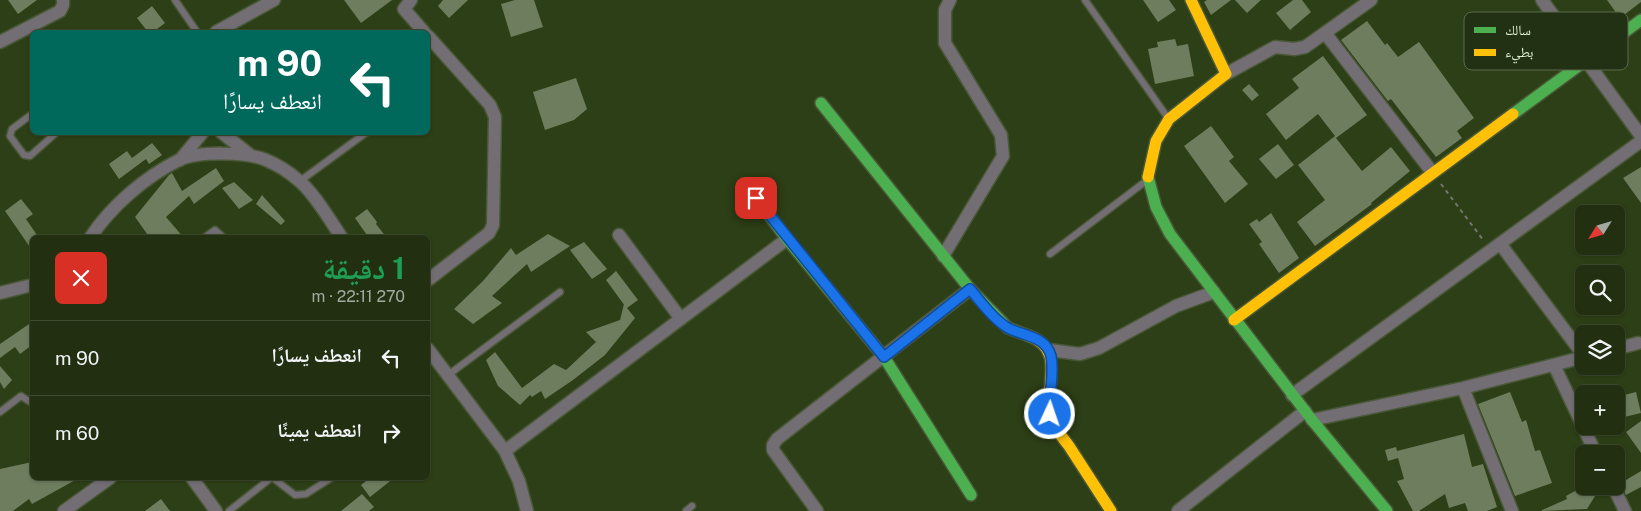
<!DOCTYPE html>
<html lang="ar">
<head>
<meta charset="utf-8">
<style>
	:root { --surface:#222f10; --page:#2a3719; --text:#f1f3f6; --muted:#a2a99f; --line:#3f4a30 }
	body { margin:0; font-family:"Public Sans","Noto Naskh Arabic",sans-serif; background:var(--page); color:var(--text); direction:rtl; height:100vh; display:flex; flex-direction:column; font-size:19px; white-space:nowrap }
	* { box-sizing:border-box; margin:0 }
	p { font-size:16px; color:var(--muted) }
	.icon { flex:none; width:28px; height:28px; fill:none; stroke:currentColor; stroke-width:2; stroke-linecap:round; stroke-linejoin:round }
	.map { position:relative; flex:1; overflow:hidden; direction:ltr }
	.side { position:absolute; left:30px; top:235px; width:400px; height:245px; display:flex; flex-direction:column; background:var(--surface); border-radius:8px; box-shadow:0 1px 4px #0004,0 0 0 1px var(--line); direction:rtl }
	.side>* { flex:none }
	.banner { position:absolute; left:30px; top:30px; width:400px; height:105px; border-radius:8px; box-shadow:0 1px 4px #0004,0 0 0 1px var(--line); direction:rtl; background:#00695c; color:#fff; overflow:hidden }
	.needle { width:32px; rotate:233deg }
	.buttons { position:absolute; left:1575px; top:205px; display:grid; gap:10px }
	.buttons a { display:grid; place-items:center; width:50px; height:50px; border-radius:8px; background:var(--surface); box-shadow:0 1px 4px #0004,0 0 0 1px var(--line); font-size:25px }
	.pin { position:absolute; display:grid; place-items:center; width:42px; height:42px; color:#fff; margin:-21px; border-radius:10px; box-shadow:0 2px 8px #0006 }
	.me { position:absolute; width:55px; margin:-28px; rotate:3deg; stroke-linejoin:round; filter:drop-shadow(0 0 4px #0008) }
	.turn { display:flex; align-items:center; gap:18px; height:105px; padding:0 25px; font-size:22px }
	.turn .icon { width:65px; height:65px; stroke-width:2.5 }
	.turn b { display:block; font-size:35px; line-height:42px }
	.round { display:grid; place-items:center; flex:none; width:52px; height:52px; border-radius:8px; background:var(--page) }
	.head { display:flex; align-items:center; justify-content:space-between; height:85px; padding:0 25px }
	h1 { font-size:30px; font-weight:700; line-height:38px; color:#1e9e55 }
	ul { padding:0; list-style:none }
	li { display:flex; align-items:center; gap:15px; height:75px; padding:0 25px; border-top:1px solid var(--line) }
	li div { flex:1 }
	li b { display:block; font-size:19px }
	li em { font-style:normal }
	.map>svg:first-child { display:block }
	.building { fill:#6e7d5e }
	.lines { fill:none; stroke-linecap:round; stroke-linejoin:round }
	.lane-casing { stroke:#495837; stroke-width:9 }
	.street-casing { stroke:#495837; stroke-width:15 }
	.fast-casing { stroke:#495837; stroke-width:14 }
	.slow-casing { stroke:#495837; stroke-width:14 }
	.path { stroke:#747472; stroke-width:2; stroke-dasharray:4 4; stroke-linecap:butt }
	.lane { stroke:#736e73; stroke-width:6 }
	.street { stroke:#736e73; stroke-width:12 }
	.fast { stroke:#4caf50; stroke-width:11 }
	.slow { stroke:#ffc107; stroke-width:11 }
	.route-casing { stroke:#114b97; stroke-width:12 }
	.route { stroke:#1a73e8; stroke-width:9 }
	.key { fill:#223114; stroke:#5b6b4c; stroke-width:1 }
	.key-label { font-size:14px; fill:#dff3d0 }
</style>
</head>
<body>
<div class="map">
<svg width="1641" height="511" viewBox="0 0 1641 511">
	<rect width="100%" height="100%" fill="#2d3f16"/>
	<path class="building" d="M 8,0 L 37,0 L 18,14 Z
		M 344,0 L 392,0 L 361,23 Z
		M 443,0 L 468,0 L 449,18 L 438,6 Z
		M 515,0 L 534,0 L 543,27 L 511,37 L 501,4 Z
		M 1143,0 L 1169,0 L 1176,10 L 1158,22 Z
		M 1207,0 L 1231,0 L 1211,15 L 1204,2 Z
		M 1235,0 L 1261,0 L 1247,13 Z
		M 1293,0 L 1302,0 L 1311,12 L 1290,30 L 1276,13 Z
		M 1607,0 L 1641,0 L 1641,2 L 1620,18 Z
		M 152,6 L 165,23 L 153,32 L 148,32 L 137,18 Z
		M 1367,21 L 1385,45 L 1387,43 L 1398,57 L 1419,42 L 1474,118 L 1457,131 L 1462,138 L 1436,157 L 1391,99 L 1388,101 L 1341,40 Z
		M 1175,39 L 1177,46 L 1188,44 L 1194,76 L 1155,84 L 1148,49 L 1158,47 L 1157,42 Z
		M 1323,56 L 1367,115 L 1336,138 L 1362,171 L 1391,147 L 1410,171 L 1371,203 L 1372,204 L 1315,246 L 1297,222 L 1325,200 L 1298,165 L 1335,136 L 1318,114 L 1286,140 L 1266,114 L 1299,88 L 1292,79 Z
		M 576,78 L 587,109 L 574,120 L 545,130 L 533,92 Z
		M 1249,84 L 1259,95 L 1252,101 L 1242,90 Z
		M 1211,126 L 1234,157 L 1229,161 L 1248,184 L 1225,203 L 1184,146 Z
		M 152,143 L 162,155 L 149,164 L 146,159 L 119,179 L 109,164 L 127,151 L 132,158 Z
		M 1278,144 L 1294,165 L 1276,179 L 1259,159 Z
		M 1641,167 L 1641,203 L 1623,178 Z
		M 216,168 L 224,181 L 194,204 L 189,196 L 166,217 L 184,238 L 150,238 L 135,217 L 169,175 L 172,173 L 182,191 Z
		M 234,182 L 253,200 L 239,209 L 222,188 Z
		M 262,195 L 285,221 L 281,225 L 256,204 Z
		M 21,199 L 33,214 L 26,219 L 39,238 L 32,238 L 32,250 L 5,211 Z
		M 367,209 L 377,222 L 376,224 L 387,238 L 369,238 L 355,218 Z
		M 1271,213 L 1299,258 L 1279,273 L 1259,244 L 1262,242 L 1249,224 L 1257,219 L 1259,222 Z
		M 548,234 L 570,246 L 531,272 L 527,264 L 492,296 L 502,303 L 473,324 L 454,309 L 483,281 L 511,248 L 516,255 Z
		M 584,242 L 607,269 L 592,279 L 570,250 Z
		M 616,271 L 638,300 L 627,308 L 635,318 L 605,355 L 573,380 L 545,399 L 541,391 L 532,397 L 530,395 L 520,405 L 498,386 L 486,360 L 495,352 L 522,388 L 554,364 L 566,370 L 596,342 L 586,332 L 620,320 L 624,304 L 625,306 L 606,280 Z
		M 32,322 L 32,345 L 20,354 L 15,347 L 0,358 L 0,344 Z
		M 0,366 L 12,380 L 4,389 L 0,382 Z
		M 1510,392 L 1522,422 L 1526,420 L 1535,451 L 1540,450 L 1552,483 L 1515,496 L 1478,404 Z
		M 1636,392 L 1641,413 L 1616,419 L 1616,397 Z
		M 1641,421 L 1641,453 L 1626,432 Z
		M 1464,434 L 1472,467 L 1483,464 L 1497,507 L 1487,511 L 1468,511 L 1465,503 L 1449,508 L 1445,494 L 1419,511 L 1413,511 L 1397,481 L 1404,479 L 1398,458 L 1388,461 L 1385,450 L 1396,447 L 1397,451 Z
		M 32,462 L 32,478 L 79,478 L 32,504 L 29,499 L 13,511 L 0,511 L 0,469 Z
		M 1641,471 L 1641,487 L 1626,495 L 1621,483 Z
		M 370,478 L 394,478 L 370,497 L 361,485 Z
		M 1584,486 L 1590,486 L 1595,496 L 1587,509 L 1540,511 L 1567,499 L 1566,496 Z
		M 362,494 L 374,507 L 369,511 L 341,511 Z
		M 161,499 L 170,511 L 145,511 Z"/>
	<g class="lines">
		<defs>
			<path id="lane" d="M 175,0 L 197,32
				M 1085,0 L 1168,118
				M 32,114 L 12,129 L 10,136 L 24,155 L 30,156 L 57,132
				M 300,181 L 367,132
				M 204,238 L 215,230 L 224,238
				M 1050,254 L 1146,181
				M 448,375 L 560,292
				M 0,412 L 21,396 L 32,403
				M 273,478 L 295,495 L 306,494 L 331,478
				M 229,511 L 271,478
				M 686,511 L 692,506"/>
			<path id="street" d="M 411,0 L 404,9 L 424,32
				M 1542,0 L 1641,136
				M 216,32 L 274,0
				M 1325,33 L 1432,172
				M 428,36 L 490,105 L 495,117 L 493,225 L 489,233 L 428,280
				M 0,42 L 60,11 L 63,5 L 63,0
				M 1226,74 L 1275,47 L 1294,49 L 1305,47 L 1371,0
				M 221,132 L 250,155
				M 180,160 L 203,132
				M 619,235 L 681,319
				M 90,238 C 111,206 145,177 179,160 C 198,151 247,152 266,160 C 278,165 289,172 298,180 C 313,191 331,222 342,238
				M 1501,245 L 1584,356
				M 943,256 L 1003,156 L 1001,135 L 945,43 L 945,10 L 950,0
				M 0,293 L 32,285
				M 428,349 L 505,451 L 519,481 L 527,511
				M 1616,349 L 1638,343
				M 1049,350 L 1080,354 L 1099,348 L 1176,306 L 1214,292
				M 1554,365 L 1596,454
				M 1463,388 L 1512,511
				M 1292,395 L 1641,141
				M 1312,420 L 1463,388 L 1584,357
				M 505,451 L 787,239
				M 192,478 L 216,511
				M 1613,486 L 1625,511
				M 64,511 L 110,478
				M 817,511 L 773,450 L 773,445 L 777,439 L 970,289
				M 1178,511 L 1305,411"/>
			<path id="fast" d="M 821,103 L 970,289 L 1008,328 L 1029,336
				M 1513,114 L 1641,20
				M 1148,177 L 1156,207 L 1170,234 L 1312,420 L 1387,511
				M 746,184 L 787,239 L 884,357 L 971,495"/>
			<path id="slow" d="M 1148,177 L 1156,141 L 1169,119 L 1226,74 L 1191,0
				M 1234,320 L 1513,114
				M 1029,336 C 1069,350 1041,391 1052,421 C 1055,429 1063,438 1069,446 C 1083,468 1097,489 1111,511"/>
		</defs>
		<use href="#lane" class="lane-casing"/>
		<use href="#street" class="street-casing"/>
		<use href="#fast" class="fast-casing"/>
		<use href="#slow" class="slow-casing"/>
		<path class="path" d="M 1441,184 L 1484,241"/>
		<use href="#lane" class="lane"/>
		<use href="#street" class="street"/>
		<use href="#fast" class="fast"/>
		<use href="#slow" class="slow"/>
	</g>
	<g class="lines">
		<defs>
			<path id="route" d="M 756,198 L 884,357 L 970,289 C 981,302 993,319 1008,328 C 1023,336 1046,336 1051,356 C 1055,375 1048,394 1050,414"/>
		</defs>
		<use href="#route" class="route-casing"/>
		<use href="#route" class="route"/>
	</g>
	<rect x="1464" y="12" width="164" height="58" rx="8" class="key"/>
	<rect x="1474" y="27" width="22" height="6" fill="#4caf50"/>
	<rect x="1474" y="49" width="22" height="7" fill="#ffc107"/>
	<g class="key-label">
		<text x="1505" y="35">سالك</text>
		<text x="1505" y="57">بطيء</text>
	</g>
</svg>
<div class="buttons">
<a><svg class="needle" viewBox="-14 -14 28 28"><path d="M0-13l5 13h-10z" fill="#e53935"/><path d="M0 13l5-13h-10z" fill="#a2a99f"/></svg></a>
<a><svg class="icon" aria-label="search" viewBox="0 0 24 24"><circle cx="10" cy="10" r="6"/><path d="M15 15l6 6"/></svg></a>
<a><svg class="icon" aria-label="layers" viewBox="0 0 24 24"><path d="M12 4l9 5-9 5-9-5zM3 14l9 5 9-5"/></svg></a>
<a>+</a>
<a>−</a>
</div>
<div class="pin" style="left:756px;top:198px;background:#d93025"><svg class="icon" aria-label="arrive" viewBox="0 0 24 24"><path d="M6 21V4h12l-3 4 3 4H6"/></svg></div>
<svg class="me" style="left:1050px;top:414px" viewBox="-20 -20 40 40"><circle r="17" fill="#1a73e8" stroke="#fff" stroke-width="3"/><path d="M0-11L8 9 0 5-8 9z" fill="#fff"/></svg>
<div class="banner">
<div class="turn"><svg class="icon" aria-label="left" viewBox="0 0 24 24"><path d="M17 20v-9H6M10 6l-5 5 5 5"/></svg><div><b>90 m</b>انعطف يسارًا</div></div>
</div>
<section class="side">
<div class="head"><div><h1>1 دقيقة</h1><p>270 m · 22:11</p></div><a class="round" style="background:#d93025;color:#fff"><svg class="icon" aria-label="close" viewBox="0 0 24 24"><path d="M6 6l12 12M18 6L6 18"/></svg></a></div>
<ul>
<li><svg class="icon" aria-label="left" viewBox="0 0 24 24"><path d="M17 20v-9H6M10 6l-5 5 5 5"/></svg><div><b>انعطف يسارًا</b></div><em>90 m</em></li>
<li><svg class="icon" aria-label="right" viewBox="0 0 24 24"><path d="M7 20v-9h11M14 6l5 5-5 5"/></svg><div><b>انعطف يمينًا</b></div><em>60 m</em></li>
</ul>
</section>
</div>
</body>
</html>
